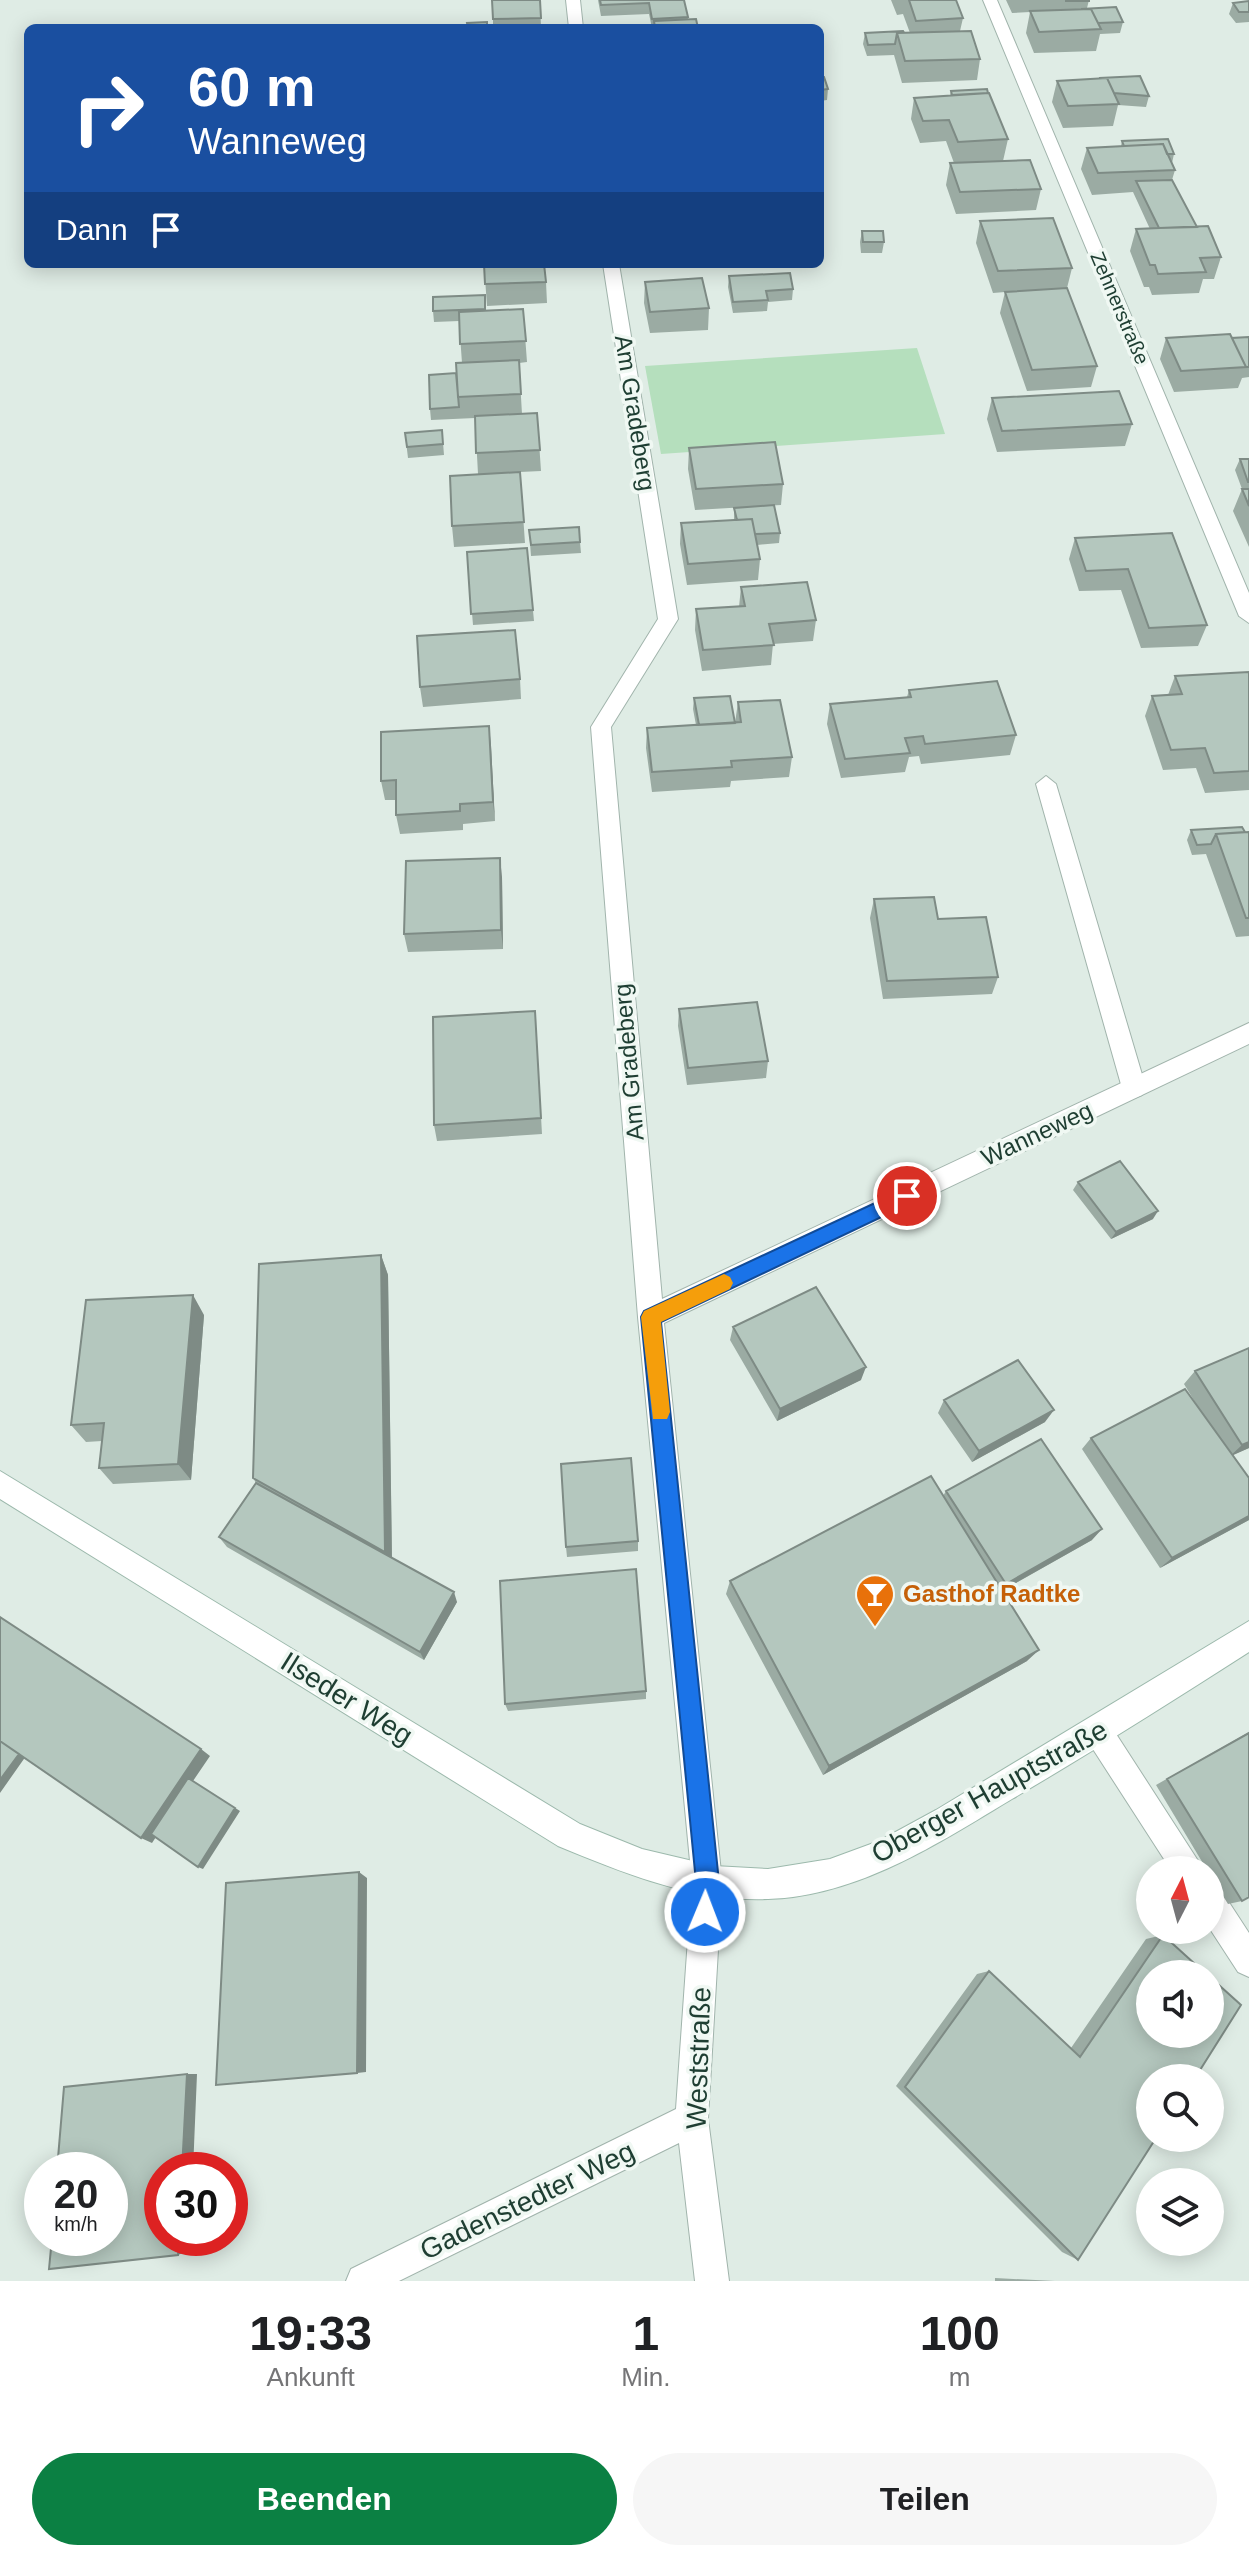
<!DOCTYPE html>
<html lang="de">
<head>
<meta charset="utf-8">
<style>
	:root { --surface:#fff; --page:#f6f6f6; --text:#202124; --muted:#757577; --accent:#0b8043 }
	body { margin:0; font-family:Helvetica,sans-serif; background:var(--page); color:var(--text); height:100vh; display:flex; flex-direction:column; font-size:30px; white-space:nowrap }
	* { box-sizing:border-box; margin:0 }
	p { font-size:26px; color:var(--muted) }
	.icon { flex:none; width:44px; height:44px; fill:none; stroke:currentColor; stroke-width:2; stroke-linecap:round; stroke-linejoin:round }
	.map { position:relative; height:2281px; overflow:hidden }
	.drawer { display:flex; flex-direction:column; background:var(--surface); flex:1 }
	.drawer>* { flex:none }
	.guide { position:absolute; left:24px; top:24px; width:800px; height:244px; border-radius:12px; box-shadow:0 4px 20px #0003; background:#1a4fa0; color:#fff; overflow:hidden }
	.needle { width:52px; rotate:6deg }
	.tools { position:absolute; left:1136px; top:1856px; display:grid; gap:16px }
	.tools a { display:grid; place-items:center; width:88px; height:88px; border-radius:50%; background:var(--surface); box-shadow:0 4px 20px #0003; font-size:40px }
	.speed { position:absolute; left:24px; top:2152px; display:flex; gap:16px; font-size:40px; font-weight:700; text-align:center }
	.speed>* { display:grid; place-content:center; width:104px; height:104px; border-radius:50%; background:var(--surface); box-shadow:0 4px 20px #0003; line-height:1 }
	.speed small { font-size:20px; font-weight:400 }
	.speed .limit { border:12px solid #d22; background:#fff; color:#111 }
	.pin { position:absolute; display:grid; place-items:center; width:68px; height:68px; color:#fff; margin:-34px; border:4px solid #fff; border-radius:50%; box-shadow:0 2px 8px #0007 }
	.me { position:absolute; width:88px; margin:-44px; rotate:1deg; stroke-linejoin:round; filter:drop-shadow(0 0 6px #0008) }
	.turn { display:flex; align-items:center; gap:28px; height:168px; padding:0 32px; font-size:36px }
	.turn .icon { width:104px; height:104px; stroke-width:2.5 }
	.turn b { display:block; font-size:56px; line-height:68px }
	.then { display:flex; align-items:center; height:76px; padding:0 32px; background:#0003; gap:16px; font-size:30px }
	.eta { display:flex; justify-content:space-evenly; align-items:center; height:136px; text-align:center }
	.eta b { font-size:48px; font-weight:700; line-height:56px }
	.action { display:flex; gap:16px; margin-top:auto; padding:16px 32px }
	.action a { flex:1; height:92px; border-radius:48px; background:var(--accent); color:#fff; font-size:32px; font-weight:700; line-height:92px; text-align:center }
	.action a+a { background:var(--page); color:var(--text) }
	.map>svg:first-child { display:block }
	.green { fill:#b5dfbd }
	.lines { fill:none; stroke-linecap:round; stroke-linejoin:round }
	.lane-casing { stroke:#a1b4ac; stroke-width:2 }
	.street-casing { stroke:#a1b4ac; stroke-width:2 }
	.secondary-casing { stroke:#9cb9ac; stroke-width:2 }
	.lane { fill:#fff; fill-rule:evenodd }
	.street { fill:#fff; fill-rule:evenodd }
	.secondary { fill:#fff; fill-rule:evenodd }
	.wall { fill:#9baba3 }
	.shaded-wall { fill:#7e8b85 }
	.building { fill:#b4c7be; stroke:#7e8b85; stroke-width:2 }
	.route { fill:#1a73e8; stroke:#114b97; stroke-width:2 }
	.slow { fill:#f59e0b }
	.labels { text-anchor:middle; stroke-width:7; stroke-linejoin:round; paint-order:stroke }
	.far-street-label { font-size:20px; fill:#1e3e32; stroke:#f0f8f3 }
	.street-label { font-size:24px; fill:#1e3e32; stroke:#f0f8f3 }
	.food-label { font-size:24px; font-weight:bold; fill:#c56008; stroke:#f0f8f3; text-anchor:start }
	.near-street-label { font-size:28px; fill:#1e3e32; stroke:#f0f8f3 }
</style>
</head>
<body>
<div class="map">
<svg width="1249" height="2281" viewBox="0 0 1249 2281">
	<rect width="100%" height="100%" fill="#dfece5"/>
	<path class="green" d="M 917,348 L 945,434 L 661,454 L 645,366 Z"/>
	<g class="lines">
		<defs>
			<path id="lane" d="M 1046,776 L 1056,784 L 1146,1088 L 1142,1095 L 1134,1098 L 1126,1095 L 1122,1088 L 1036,784 Z
				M 1099,1718 L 1109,1723 L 1204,1870 L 1171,1870 L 1089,1743 L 1084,1733 L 1089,1723 Z
				M 1210,1886 L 1221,1890 L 1249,1933 L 1249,1977 L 1238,1972 L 1210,1929 Z"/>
			<path id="street" d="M 566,0 L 580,0 L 583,28 L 569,28 Z
				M 983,0 L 997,0 L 1249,593 L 1249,623 L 1239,616 Z
				M 603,264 L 619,264 L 678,619 L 611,727 L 662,1299 L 1249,1023 L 1249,1044 L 664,1323 L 722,1882 L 708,2119 L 729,2281 L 695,2281 L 679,2143 L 399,2281 L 346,2281 L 351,2269 L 676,2109 L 692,1882 L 638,1317 L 591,727 L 658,619 Z"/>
			<path id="secondary" d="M 0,1471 L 580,1824 L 642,1849 L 714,1866 L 768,1869 L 830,1859 L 879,1841 L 936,1810 L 1249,1621 L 1249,1652 C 1171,1702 1092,1752 1012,1799 C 937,1844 858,1896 768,1899 C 694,1902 626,1874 558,1846 L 0,1499 Z"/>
		</defs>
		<use href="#lane" class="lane-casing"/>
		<use href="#street" class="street-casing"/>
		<use href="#secondary" class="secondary-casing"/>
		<use href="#lane" class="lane"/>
		<use href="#street" class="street"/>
		<use href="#secondary" class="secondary"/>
	</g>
	<path class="wall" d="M 540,0 L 541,28 L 493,28 L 493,19 Z
		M 598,0 L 684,0 L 688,19 L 698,28 L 652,28 L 649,14 L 601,16 Z
		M 891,0 L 956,0 L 963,18 L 960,31 L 980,59 L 977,80 L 902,83 L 894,55 L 867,56 L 863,44 L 865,33 L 910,33 L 903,14 L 897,15 Z
		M 1006,0 L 1089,0 L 1087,8 L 1123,22 L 1120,33 L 1100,34 L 1096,51 L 1034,53 L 1026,33 L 1030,12 L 1012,13 Z
		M 1249,1 L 1249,22 L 1236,23 L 1229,14 L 1233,3 Z
		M 820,77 L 828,89 L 827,100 L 820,101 Z
		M 1057,81 L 1149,96 L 1146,107 L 1118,105 L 1113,126 L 1063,128 L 1052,102 Z
		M 951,91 L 1008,139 L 1003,161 L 1041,189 L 1036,210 L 956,214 L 946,185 L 950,163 L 954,163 L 946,141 L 920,143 L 911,119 L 914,98 L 950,96 Z
		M 1122,141 L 1174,154 L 1172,163 L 1175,170 L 1172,180 L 1197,227 L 1221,257 L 1214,279 L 1203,279 L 1199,293 L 1152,295 L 1149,287 L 1144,287 L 1130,251 L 1136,229 L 1150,229 L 1133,192 L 1092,195 L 1081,169 L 1087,148 L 1121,146 Z
		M 980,221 L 1072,268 L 1067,288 L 1097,366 L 1091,387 L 1027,391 L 1000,313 L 1005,292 L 993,293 L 976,243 Z
		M 862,231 L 884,242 L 882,253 L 861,253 L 860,242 Z
		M 484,264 L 546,282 L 547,303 L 487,306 Z
		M 640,264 L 698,264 L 640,267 Z
		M 729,276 L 793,289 L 792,300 L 768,302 L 767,311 L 733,313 L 728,287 Z
		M 645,282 L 709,308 L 708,330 L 650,333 L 644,303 Z
		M 485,295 L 486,311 L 523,309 L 527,362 L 519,363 L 522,414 L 537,413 L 541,471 L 520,472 L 525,543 L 454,547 L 452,526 L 478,474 L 475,418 L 431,420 L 430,409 L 456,373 L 462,363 L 459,321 L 434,322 L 433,311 Z
		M 1249,337 L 1249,377 L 1242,378 L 1238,388 L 1174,392 L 1160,359 L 1166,338 Z
		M 992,398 L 1132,424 L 1125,446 L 997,452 L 987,419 Z
		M 442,430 L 444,455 L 408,458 L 405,433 Z
		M 689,448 L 783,484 L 781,505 L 695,510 L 688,469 Z
		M 1240,459 L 1249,459 L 1249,547 L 1233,511 L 1242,489 L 1235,470 Z
		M 734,508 L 780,533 L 779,543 L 757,545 L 760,559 L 758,580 L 687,585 L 680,544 L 681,523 L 734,520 Z
		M 529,530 L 580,542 L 581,553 L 531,556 Z
		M 1172,533 L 1207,625 L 1198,646 L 1141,648 L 1121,590 L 1079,591 L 1069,559 L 1075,538 Z
		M 527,548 L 534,621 L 473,625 L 467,552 Z
		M 741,587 L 816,620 L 813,641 L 773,644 L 771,665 L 702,671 L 695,630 L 696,609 L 739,607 Z
		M 1249,672 L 1249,790 L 1205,793 L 1196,768 L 1163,770 L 1145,716 L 1152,696 L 1168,695 L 1175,676 Z
		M 520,679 L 521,699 L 423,707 L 420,687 Z
		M 909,690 L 1016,735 L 1010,755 L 921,764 L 919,756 L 909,757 L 905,772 L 841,778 L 827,724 L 830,704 L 907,697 Z
		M 694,698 L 735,723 L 738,702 L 792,757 L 789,777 L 731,781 L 730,787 L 652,792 L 646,748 L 647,728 L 696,725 L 693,709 Z
		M 489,726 L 495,821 L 463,824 L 463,830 L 400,834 L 396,815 L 396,800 L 385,800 L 381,781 Z
		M 1191,830 L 1249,832 L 1249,936 L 1236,937 L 1206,854 L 1192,855 L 1187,840 Z
		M 502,877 L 503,949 L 408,952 L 404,934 Z
		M 874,899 L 938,919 L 998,977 L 992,994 L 883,999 L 870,918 Z
		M 679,1009 L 768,1061 L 766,1078 L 687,1085 L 678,1026 Z
		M 535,1011 L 542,1134 L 437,1141 L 434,1125 Z
		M 1078,1182 L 1153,1219 L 1111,1239 L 1073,1190 Z
		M 381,1255 L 388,1275 L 392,1558 L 457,1602 L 424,1660 L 227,1547 L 219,1537 L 256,1483 L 253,1478 Z
		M 204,1315 L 191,1480 L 113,1484 L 99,1468 L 102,1441 L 86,1442 L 71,1425 Z
		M 733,1327 L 861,1380 L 777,1421 L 730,1340 Z
		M 1195,1371 L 1249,1448 L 1232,1455 L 1249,1520 L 1160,1568 L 1082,1449 L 1091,1438 L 1201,1412 L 1184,1384 Z
		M 944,1400 L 1045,1422 L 972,1462 L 938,1413 Z
		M 946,1491 L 1092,1540 L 1002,1591 L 1027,1661 L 823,1775 L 726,1594 L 730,1581 L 943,1496 Z
		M 638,1541 L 638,1551 L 567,1557 L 566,1547 Z
		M 646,1691 L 646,1699 L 508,1711 L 505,1704 Z
		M 1249,1732 L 1249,1897 L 1242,1901 L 1228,1904 L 1210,1875 L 1210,1870 L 1207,1870 L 1156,1785 Z
		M 1163,1935 L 1078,2260 L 1062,2252 L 896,2086 L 977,1974 L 989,1971 L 1071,2048 L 1146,1939 Z
		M 995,2278 L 1055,2281 L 995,2281 Z"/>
	<path class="shaded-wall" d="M 489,726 L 491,746 L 495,821 L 493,802 Z
		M 500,858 L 502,877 L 503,949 L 501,930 Z
		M 1158,1211 L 1153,1219 L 1111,1239 L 1116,1232 Z
		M 381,1255 L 388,1275 L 392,1566 L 385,1552 Z
		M 193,1295 L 204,1315 L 191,1480 L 178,1464 Z
		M 866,1367 L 861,1380 L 777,1421 L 780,1409 Z
		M 1054,1410 L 1045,1422 L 972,1462 L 979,1451 Z
		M 1249,1442 L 1249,1448 L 1229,1457 L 1242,1445 Z
		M 1249,1516 L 1249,1520 L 1160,1568 L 1172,1558 Z
		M 1102,1529 L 1092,1540 L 998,1593 L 1006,1584 Z
		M 454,1592 L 457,1602 L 424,1660 L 420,1652 Z
		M 1039,1650 L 1027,1661 L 823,1775 L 829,1766 Z
		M 201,1749 L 210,1756 L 193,1781 L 240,1811 L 203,1869 L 198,1867 L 193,1781 L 152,1843 L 141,1838 Z
		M 20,1753 L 26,1756 L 0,1793 L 0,1780 Z
		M 359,1872 L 367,1878 L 366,2072 L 357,2073 Z
		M 187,2074 L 197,2074 L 193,2170 L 182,2170 Z
		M 179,2238 L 190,2238 L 189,2250 L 178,2255 Z"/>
	<path class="building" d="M 492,0 L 540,0 L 541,18 L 493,19 Z
		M 600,0 L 684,0 L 688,17 L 652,19 L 649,3 L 601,5 Z
		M 909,0 L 956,0 L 963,18 L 916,21 Z
		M 1066,0 L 1089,0 L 1089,1 L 1066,1 Z
		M 1249,1 L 1249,12 L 1239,12 L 1233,3 Z
		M 1116,7 L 1123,22 L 1098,23 L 1091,9 L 1081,9 Z
		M 1091,9 L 1101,29 L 1039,32 L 1030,11 Z
		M 696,19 L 698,28 L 655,28 L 654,21 Z
		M 487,22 L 487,28 L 468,28 L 467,23 Z
		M 903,31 L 904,33 L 897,33 L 895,44 L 868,45 L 865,33 Z
		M 971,31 L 980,59 L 905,61 L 897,33 Z
		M 1140,76 L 1149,96 L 1114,93 L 1107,78 L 1099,78 Z
		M 820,77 L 824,77 L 828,89 L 820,90 Z
		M 1107,78 L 1119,104 L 1068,106 L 1057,81 Z
		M 987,89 L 988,93 L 952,95 L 951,91 Z
		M 989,93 L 1008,139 L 958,142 L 949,120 L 923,121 L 914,98 Z
		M 1168,139 L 1174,154 L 1167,154 L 1163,144 L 1124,146 L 1122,141 Z
		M 1163,144 L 1175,170 L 1098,173 L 1087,148 Z
		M 1030,160 L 1041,189 L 960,192 L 950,163 Z
		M 1172,180 L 1197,227 L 1159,228 L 1136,181 Z
		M 1053,218 L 1072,268 L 998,271 L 980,221 Z
		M 1208,226 L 1221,257 L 1200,258 L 1206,272 L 1158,274 L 1155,265 L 1150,265 L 1136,229 Z
		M 862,231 L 883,231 L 884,242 L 863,242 Z
		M 484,264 L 544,264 L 546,282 L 485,284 Z
		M 790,273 L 793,289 L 766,291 L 768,300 L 733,302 L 729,276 Z
		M 702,278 L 709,308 L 650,312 L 645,282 Z
		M 1067,288 L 1097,366 L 1032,370 L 1005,292 Z
		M 485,295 L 485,309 L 433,311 L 433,297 Z
		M 523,309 L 526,341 L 460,344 L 459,312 Z
		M 1230,334 L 1246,367 L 1181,371 L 1166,338 Z
		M 1249,337 L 1249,367 L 1246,367 L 1232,338 Z
		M 519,360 L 521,394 L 458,397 L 456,363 Z
		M 456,373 L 459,407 L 430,409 L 429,375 Z
		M 1119,391 L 1132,424 L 1002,431 L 992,398 Z
		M 537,413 L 540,450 L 476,453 L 475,416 Z
		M 442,430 L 443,444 L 407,447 L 405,433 Z
		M 775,442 L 783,484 L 696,489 L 689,448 Z
		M 1240,459 L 1249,459 L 1249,482 L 1248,482 Z
		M 520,472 L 524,522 L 452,526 L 450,476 Z
		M 1242,489 L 1249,489 L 1249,506 Z
		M 774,505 L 780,533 L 755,534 L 752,519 L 737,520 L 734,508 Z
		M 752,519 L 760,559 L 688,564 L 681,523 Z
		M 579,527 L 580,542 L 531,545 L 529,530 Z
		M 1172,533 L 1207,625 L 1149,628 L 1128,569 L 1086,571 L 1075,538 Z
		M 527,548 L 533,610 L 471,614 L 467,552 Z
		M 807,582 L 816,620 L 769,624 L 774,645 L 703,650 L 696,609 L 745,606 L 741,587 Z
		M 515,630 L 520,679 L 420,687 L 417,636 Z
		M 1249,672 L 1249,771 L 1214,773 L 1205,748 L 1171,750 L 1152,696 L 1182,694 L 1175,676 Z
		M 997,681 L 1016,735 L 925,744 L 923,736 L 905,738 L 910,753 L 845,759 L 830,704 L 911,697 L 909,690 Z
		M 730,696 L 735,723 L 699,725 L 694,698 Z
		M 780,700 L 792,757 L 731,761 L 732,767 L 652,772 L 647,728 L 741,722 L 738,702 Z
		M 489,726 L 493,802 L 460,804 L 460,811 L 396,815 L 396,780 L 381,781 L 381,732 Z
		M 1242,827 L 1245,832 L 1216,834 L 1211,844 L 1197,845 L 1191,830 Z
		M 1249,832 L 1249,918 L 1246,918 L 1216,834 Z
		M 500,858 L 501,930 L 404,934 L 406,861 Z
		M 934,897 L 938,919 L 986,917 L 998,977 L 887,981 L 874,899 Z
		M 757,1002 L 768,1061 L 688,1068 L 679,1009 Z
		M 535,1011 L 541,1118 L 434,1125 L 433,1017 Z
		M 1120,1161 L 1158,1211 L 1116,1232 L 1078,1182 Z
		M 381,1255 L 385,1552 L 253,1478 L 259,1264 Z
		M 816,1287 L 866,1367 L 780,1409 L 733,1327 Z
		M 193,1295 L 178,1464 L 99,1468 L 104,1423 L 71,1425 L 86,1300 Z
		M 1249,1348 L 1249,1442 L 1242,1445 L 1195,1371 Z
		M 1018,1360 L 1054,1410 L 979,1451 L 944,1400 Z
		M 1185,1389 L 1249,1478 L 1249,1516 L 1172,1558 L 1091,1438 Z
		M 1041,1439 L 1102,1529 L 1006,1584 L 946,1491 Z
		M 631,1458 L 638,1541 L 566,1547 L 561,1464 Z
		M 931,1476 L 1039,1650 L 829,1766 L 730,1581 Z
		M 256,1483 L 454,1592 L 420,1652 L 219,1537 Z
		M 636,1569 L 646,1691 L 505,1704 L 500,1581 Z
		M 0,1617 L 201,1749 L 141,1838 L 0,1741 Z
		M 1249,1733 L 1249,1897 L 1242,1901 L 1167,1779 Z
		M 0,1741 L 19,1754 L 0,1780 Z
		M 188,1778 L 235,1808 L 198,1867 L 151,1834 Z
		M 359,1872 L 357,2073 L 216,2085 L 226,1883 Z
		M 1163,1935 L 1206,1974 L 1150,1974 L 1150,2034 L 1210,2034 L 1210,1977 L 1241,2005 L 1195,2078 L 1150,2078 L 1150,2138 L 1156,2138 L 1078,2260 L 905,2087 L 989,1971 L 1080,2057 Z
		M 187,2074 L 182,2170 L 162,2170 L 162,2238 L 179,2238 L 178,2255 L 49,2269 L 52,2238 L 110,2238 L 110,2170 L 57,2170 L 64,2087 Z"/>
	<path class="route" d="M 907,1188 L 916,1196 L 913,1202 L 661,1322 L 719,1882 L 713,1920 L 705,1923 L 697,1920 L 694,1912 L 696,1882 L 641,1317 L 644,1311 Z"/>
	<path class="slow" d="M 724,1274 L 730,1277 L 733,1283 L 730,1289 L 661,1322 L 670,1412 L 667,1419 L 653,1419 L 641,1317 L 644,1311 Z"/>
	<defs>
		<symbol id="bar-pin" viewBox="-11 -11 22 30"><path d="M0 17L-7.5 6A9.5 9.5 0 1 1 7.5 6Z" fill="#e8710a" stroke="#f0f8f3"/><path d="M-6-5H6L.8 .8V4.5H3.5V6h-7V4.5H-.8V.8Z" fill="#fff"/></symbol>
	</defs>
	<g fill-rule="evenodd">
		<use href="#bar-pin" x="853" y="1572" width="44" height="60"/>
	</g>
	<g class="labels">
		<g class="far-street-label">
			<text transform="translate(1120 308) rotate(67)" y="7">Zehnerstraße</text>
		</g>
		<g class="street-label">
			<text transform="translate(635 413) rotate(81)" y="8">Am Gradeberg</text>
			<text transform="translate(629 1062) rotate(-95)" y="8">Am Gradeberg</text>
			<text transform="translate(1037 1134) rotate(-25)" y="8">Wanneweg</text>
		</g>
		<g class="food-label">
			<text x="903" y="1602">Gasthof Radtke</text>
		</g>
		<g class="near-street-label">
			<text transform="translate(347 1698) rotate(32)" y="10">Ilseder Weg</text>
			<text transform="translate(989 1791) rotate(-29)" y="10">Oberger Hauptstraße</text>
			<text transform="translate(698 2058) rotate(-88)" y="10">Weststraße</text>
			<text transform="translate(527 2200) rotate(-26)" y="10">Gadenstedter Weg</text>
		</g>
	</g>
</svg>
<div class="tools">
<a><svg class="needle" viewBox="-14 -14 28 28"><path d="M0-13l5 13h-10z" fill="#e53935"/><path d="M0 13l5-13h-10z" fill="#757577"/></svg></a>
<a><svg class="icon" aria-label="sound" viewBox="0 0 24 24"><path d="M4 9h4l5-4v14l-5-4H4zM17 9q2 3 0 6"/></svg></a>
<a><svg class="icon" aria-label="search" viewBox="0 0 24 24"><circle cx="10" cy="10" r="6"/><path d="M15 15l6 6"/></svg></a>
<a><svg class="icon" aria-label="layers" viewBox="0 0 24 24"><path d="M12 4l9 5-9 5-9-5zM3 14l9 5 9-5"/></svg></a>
</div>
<div class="speed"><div>20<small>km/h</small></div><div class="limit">30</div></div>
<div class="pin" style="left:907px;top:1196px;background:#d93025"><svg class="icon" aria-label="arrive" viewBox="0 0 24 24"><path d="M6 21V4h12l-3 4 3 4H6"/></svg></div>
<svg class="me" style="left:705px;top:1912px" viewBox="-20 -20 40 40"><circle r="17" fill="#1a73e8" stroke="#fff" stroke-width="3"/><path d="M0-11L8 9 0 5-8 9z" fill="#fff"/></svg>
<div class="guide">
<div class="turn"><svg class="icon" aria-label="right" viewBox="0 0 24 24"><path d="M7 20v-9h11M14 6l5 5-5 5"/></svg><div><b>60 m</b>Wanneweg</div></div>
<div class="then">Dann<svg class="icon" aria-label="arrive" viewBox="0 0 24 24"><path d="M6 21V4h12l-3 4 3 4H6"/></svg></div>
</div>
</div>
<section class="drawer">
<div class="eta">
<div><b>19:33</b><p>Ankunft</p></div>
<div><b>1</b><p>Min.</p></div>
<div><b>100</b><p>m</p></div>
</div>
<div class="action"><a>Beenden</a><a>Teilen</a></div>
</section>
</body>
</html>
